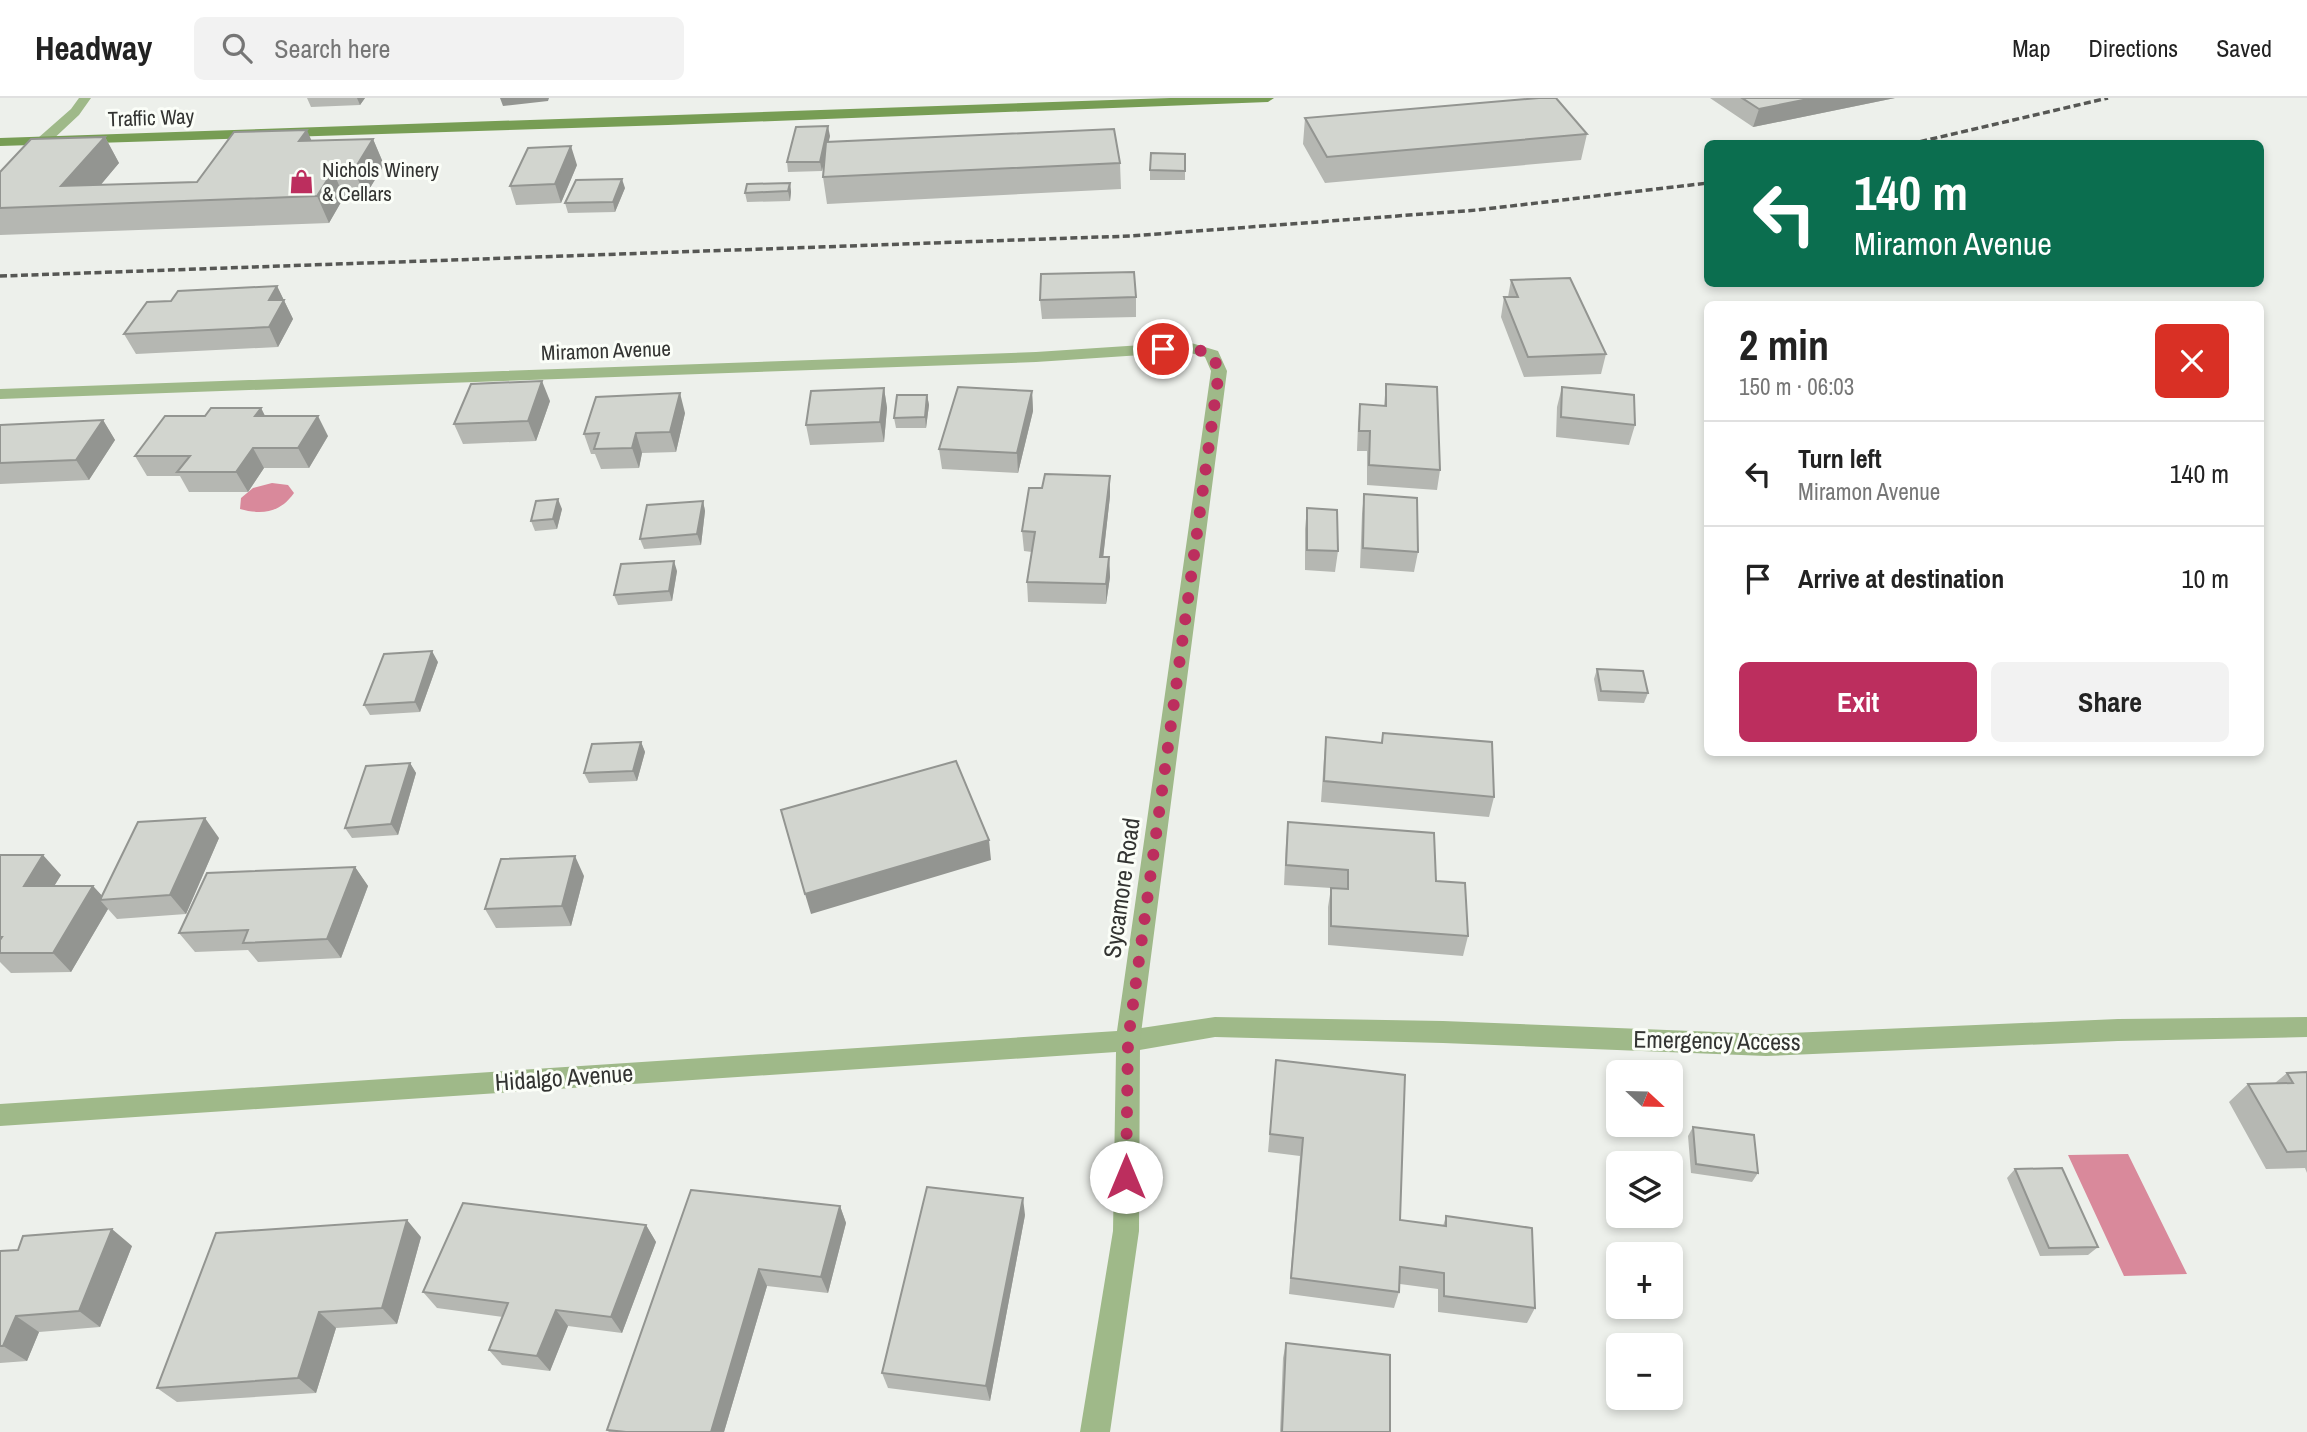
<!DOCTYPE html>
<html lang="en">
<head>
<meta charset="utf-8">
<style>
	:root { --surface:#fff; --page:#f2f2f2; --text:#222; --muted:#767676; --line:#e0e0e0; --accent:#bc2e5e }
	body { margin:0; font-family:"Archivo Narrow",sans-serif; background:var(--page); color:var(--text); height:100vh; display:flex; flex-direction:column; font-size:26px; white-space:nowrap }
	* { box-sizing:border-box; margin:0 }
	p { font-size:23px; color:var(--muted) }
	.icon { flex:none; width:38px; height:38px; fill:none; stroke:currentColor; stroke-width:2; stroke-linecap:round; stroke-linejoin:round }
	.map { position:relative; flex:1; overflow:hidden }
	.panel { position:absolute; left:1704px; top:203px; width:560px; height:455px; display:flex; flex-direction:column; background:var(--surface); border-radius:10px; box-shadow:0 4px 10px #0003 }
	.panel>* { flex:none }
	.banner { position:absolute; left:1704px; top:42px; width:560px; height:147px; border-radius:10px; box-shadow:0 4px 10px #0003; background:#0b6e4f; color:#fff; overflow:hidden }
	.needle { width:46px; rotate:112deg }
	.controls { position:absolute; left:1606px; top:962px; display:grid; gap:14px }
	.controls a { display:grid; place-items:center; width:77px; height:77px; border-radius:10px; background:var(--surface); box-shadow:0 4px 10px #0003; font-size:35px }
	.pin { position:absolute; display:grid; place-items:center; width:60px; height:60px; color:#fff; margin:-30px; border:4px solid #fff; border-radius:50%; box-shadow:0 2px 7px #0007 }
	.me { position:absolute; width:77px; margin:-38px; rotate:0deg; stroke-linejoin:round; filter:drop-shadow(0 0 5px #0008) }
	.turn { display:flex; align-items:center; gap:24px; height:147px; padding:0 35px; font-size:32px }
	.turn .icon { width:91px; height:91px; stroke-width:2.5 }
	.turn b { display:block; font-size:49px; line-height:60px }
	.round { display:grid; place-items:center; flex:none; width:74px; height:74px; border-radius:10px; background:var(--page) }
	.summary { display:flex; align-items:center; justify-content:space-between; height:119px; padding:0 35px }
	h1 { font-size:42px; font-weight:700; line-height:52px }
	.action { display:flex; gap:14px; margin-top:auto; padding:14px 35px }
	.action a { flex:1; height:80px; border-radius:10px; background:var(--accent); color:#fff; font-size:28px; font-weight:700; line-height:80px; text-align:center }
	.action a+a { background:var(--page); color:var(--text) }
	ul { padding:0; list-style:none }
	li { display:flex; align-items:center; gap:21px; height:105px; padding:0 35px; border-top:2px solid var(--line) }
	li div { flex:1 }
	li b { display:block; font-size:26px }
	li em { font-style:normal }
	header { display:flex; align-items:center; gap:42px; box-sizing:border-box; height:98px; padding:0 35px; background:var(--surface); border-bottom:2px solid var(--line) }
	header strong { font-size:33px }
	nav { display:flex; gap:38px; margin-inline-start:auto; font-size:24px }
	.search { width:490px; height:63px; background:var(--page); display:flex; align-items:center; gap:18px; box-sizing:border-box; padding:0 24px; border-radius:10px; color:var(--muted); font-size:26px }
	.map>svg:first-child { display:block }
	.water { fill:#d9899b }
	.lines { fill:none; stroke-linecap:round; stroke-linejoin:round }
	.lane { fill:#9fb989; fill-rule:evenodd }
	.street { fill:#9fb989; fill-rule:evenodd }
	.secondary { fill:#779d54; fill-rule:evenodd }
	.rail { stroke:#565754; stroke-width:3.5; stroke-dasharray:7 3.5; stroke-linecap:butt }
	.wall { fill:#b5b7b2 }
	.shaded-wall { fill:#939591 }
	.building { fill:#d2d5cf; stroke:#939591; stroke-width:2 }
	.route { stroke:#bc2e5e; stroke-width:12; stroke-dasharray:0 21.6 }
	.labels { text-anchor:middle; stroke-width:6; stroke-linejoin:round; paint-order:stroke }
	.far-street-label { font-size:21px; fill:#333432; stroke:#fbfef8 }
	.far-poi-label { font-size:21px; fill:#333432; stroke:#fbfef8; text-anchor:start }
	.street-label { font-size:24px; fill:#333432; stroke:#fbfef8 }
</style>
</head>
<body>
<header>
<strong>Headway</strong>
<div class="search"><svg class="icon" aria-label="search" viewBox="0 0 24 24"><circle cx="10" cy="10" r="6"/><path d="M15 15l6 6"/></svg>Search here</div>
<nav><a>Map</a><a>Directions</a><a>Saved</a></nav>
</header>
<div class="map">
<svg width="2307" height="1334" viewBox="0 0 2307 1334">
	<rect width="100%" height="100%" fill="#edf0eb"/>
	<path class="water" d="M 272,385 L 288,387 L 294,395 C 280,415 262,417 240,411 L 241,400 L 253,390 Z
		M 2128,1056 L 2187,1176 L 2124,1178 L 2068,1057 Z"/>
	<g class="lines">
		<path class="lane" d="M 1215,919 L 1443,923 L 1766,936 L 2118,921 L 2307,919 L 2307,939 L 2118,943 L 1766,958 L 1443,945 L 1215,939 L 1128,954 L 1119,951 L 1116,943 L 1119,935 L 1128,932 Z"/>
		<path class="street" d="M 79,0 L 91,0 L 79,17 L 48,46 L 38,46 L 38,40 L 71,11 Z
			M 1188,244 L 1218,253 L 1227,273 L 1140,943 L 1139,1133 L 1110,1334 L 1080,1334 L 1113,1133 L 1116,954 L 0,1028 L 0,1006 L 1117,933 L 1211,273 L 1205,259 L 1187,254 L 1036,264 L 0,301 L 0,291 L 1036,254 Z"/>
		<path class="secondary" d="M 1170,0 L 1274,0 L 1268,4 L 668,27 L 0,48 L 0,40 Z"/>
		<path class="rail" d="M 1910,46 L 2108,0
			M 0,178 L 1130,138 L 1477,112 L 1708,85"/>
	</g>
	<path class="wall" d="M 307,0 L 365,0 L 360,7 L 311,9 Z
		M 1710,0 L 1895,0 L 1753,29 Z
		M 1305,20 L 1587,36 L 1581,62 L 1325,85 L 1303,46 Z
		M 830,38 L 828,44 L 1120,65 L 1121,91 L 827,106 L 823,79 L 824,62 L 822,73 L 788,74 L 787,64 Z
		M 105,39 L 119,65 L 100,87 L 197,84 L 312,43 L 373,41 L 384,67 L 365,98 L 344,99 L 329,125 L 0,137 L 0,74 Z
		M 1185,56 L 1185,82 L 1150,82 L 1150,72 Z
		M 577,67 L 561,105 L 516,107 L 510,88 Z
		M 790,85 L 791,94 L 790,103 L 747,104 L 745,95 Z
		M 625,90 L 615,114 L 568,115 L 565,105 Z
		M 1511,182 L 1606,256 L 1601,276 L 1524,279 L 1501,219 L 1504,199 L 1508,199 Z
		M 277,188 L 293,221 L 278,249 L 136,256 L 124,236 L 171,203 Z
		M 1136,199 L 1136,219 L 1042,221 L 1040,202 Z
		M 1386,286 L 1440,372 L 1437,392 L 1367,387 L 1367,353 L 1357,353 L 1358,326 L 1360,306 L 1384,308 Z
		M 1562,289 L 1635,327 L 1629,347 L 1556,339 L 1557,309 Z
		M 884,290 L 887,310 L 884,344 L 810,347 L 806,327 Z
		M 1032,293 L 1033,313 L 1018,375 L 942,371 L 939,351 Z
		M 927,297 L 929,307 L 926,330 L 896,330 L 894,320 Z
		M 550,303 L 536,343 L 463,346 L 454,326 Z
		M 261,310 L 265,318 L 328,338 L 309,370 L 264,370 L 248,394 L 189,394 L 180,378 L 147,378 L 135,358 L 205,318 Z
		M 685,315 L 676,354 L 642,355 L 639,370 L 601,371 L 595,356 L 591,356 L 584,336 Z
		M 103,322 L 115,342 L 89,382 L 0,386 L 0,327 Z
		M 1110,378 L 1110,398 L 1103,459 L 1109,459 L 1110,479 L 1106,506 L 1028,504 L 1027,484 L 1032,454 L 1024,453 L 1022,433 L 1042,390 Z
		M 1364,396 L 1418,454 L 1414,474 L 1360,470 L 1362,416 Z
		M 703,403 L 705,413 L 701,447 L 644,451 L 640,441 Z
		M 1307,410 L 1338,453 L 1335,474 L 1305,472 L 1305,431 Z
		M 562,411 L 557,431 L 535,433 L 531,423 Z
		M 677,473 L 672,503 L 618,507 L 614,497 Z
		M 438,564 L 420,614 L 370,617 L 364,607 Z
		M 1597,571 L 1648,595 L 1644,605 L 1598,603 L 1594,581 Z
		M 1383,635 L 1494,699 L 1489,719 L 1321,704 L 1324,660 L 1326,639 L 1381,645 Z
		M 641,644 L 645,654 L 637,683 L 589,685 L 584,675 Z
		M 410,665 L 416,675 L 398,737 L 352,740 L 345,730 Z
		M 1288,724 L 1436,783 L 1468,838 L 1463,858 L 1328,847 L 1328,809 L 1331,790 L 1284,787 L 1286,744 Z
		M 219,740 L 186,816 L 117,821 L 108,811 L 71,874 L 11,875 L 0,864 L 0,757 L 61,777 L 54,788 L 93,788 L 102,798 Z
		M 355,769 L 368,788 L 341,860 L 258,864 L 248,852 L 195,854 L 179,835 Z
		M 584,778 L 571,828 L 496,830 L 485,811 Z
		M 1276,962 L 1400,1122 L 1443,1128 L 1446,1118 L 1535,1210 L 1527,1225 L 1438,1214 L 1438,1191 L 1400,1186 L 1399,1194 L 1394,1210 L 1289,1196 L 1300,1058 L 1268,1054 Z
		M 2307,974 L 2307,1075 L 2305,1070 L 2266,1071 L 2229,1004 L 2248,986 L 2275,985 L 2287,975 Z
		M 1693,1029 L 1758,1075 L 1752,1084 L 1691,1075 L 1688,1038 Z
		M 2015,1071 L 2098,1149 L 2088,1157 L 2040,1158 L 2007,1080 Z
		M 691,1092 L 840,1108 L 846,1125 L 828,1195 L 767,1188 L 724,1334 L 609,1334 L 607,1332 Z
		M 1025,1117 L 990,1303 L 888,1290 L 882,1275 Z
		M 646,1127 L 656,1144 L 622,1235 L 568,1228 L 550,1273 L 502,1267 L 489,1252 L 503,1219 L 437,1210 L 423,1194 Z
		M 421,1139 L 397,1226 L 336,1230 L 316,1295 L 177,1304 L 157,1290 Z
		M 132,1148 L 100,1229 L 39,1234 L 27,1263 L 0,1265 L 0,1153 Z
		M 1286,1245 L 1390,1334 L 1280,1334 L 1283,1260 Z"/>
	<path class="shaded-wall" d="M 357,0 L 365,0 L 360,7 Z
		M 500,0 L 549,0 L 548,3 L 503,8 Z
		M 1813,0 L 1895,0 L 1753,29 L 1759,11 Z
		M 828,28 L 830,38 L 822,73 L 820,64 Z
		M 307,32 L 318,58 L 299,43 Z
		M 105,39 L 119,65 L 84,107 L 61,88 Z
		M 373,41 L 384,67 L 365,98 L 354,72 Z
		M 571,48 L 577,67 L 561,105 L 555,86 Z
		M 333,73 L 344,99 L 329,125 L 317,98 Z
		M 622,81 L 625,90 L 615,114 L 613,104 Z
		M 790,85 L 791,94 L 790,103 L 788,93 Z
		M 277,188 L 293,221 L 278,249 L 269,229 L 269,202 Z
		M 542,283 L 550,303 L 536,343 L 528,323 Z
		M 884,290 L 887,310 L 884,344 L 880,324 Z
		M 1032,293 L 1033,313 L 1018,375 L 1017,355 Z
		M 680,295 L 685,315 L 676,354 L 670,334 Z
		M 927,297 L 929,307 L 926,330 L 925,319 Z
		M 261,310 L 271,330 L 255,318 Z
		M 318,318 L 328,338 L 309,370 L 298,350 Z
		M 103,322 L 115,342 L 89,382 L 76,362 Z
		M 636,335 L 642,355 L 639,370 L 632,350 Z
		M 253,350 L 264,370 L 248,394 L 236,374 Z
		M 1110,378 L 1110,398 L 1101,479 L 1100,459 Z
		M 558,401 L 562,411 L 557,431 L 553,421 Z
		M 703,403 L 705,413 L 701,447 L 697,436 Z
		M 1109,459 L 1110,479 L 1106,506 L 1106,486 Z
		M 674,463 L 677,473 L 672,503 L 669,493 Z
		M 432,553 L 438,564 L 420,614 L 415,604 Z
		M 641,644 L 645,654 L 637,683 L 633,673 Z
		M 410,665 L 416,675 L 398,737 L 391,726 Z
		M 205,720 L 219,740 L 186,816 L 170,797 Z
		M 989,742 L 991,762 L 811,816 L 805,796 Z
		M 43,757 L 61,777 L 42,808 L 24,788 Z
		M 575,758 L 584,778 L 571,828 L 562,808 Z
		M 355,769 L 368,788 L 341,860 L 327,841 Z
		M 93,788 L 105,801 L 100,802 L 108,811 L 71,874 L 53,855 Z
		M 1023,1100 L 1025,1117 L 990,1303 L 986,1288 Z
		M 840,1108 L 846,1125 L 828,1195 L 821,1179 Z
		M 407,1122 L 421,1139 L 397,1226 L 382,1210 Z
		M 646,1127 L 656,1144 L 622,1235 L 611,1219 Z
		M 112,1131 L 132,1148 L 100,1229 L 79,1213 Z
		M 759,1171 L 767,1188 L 724,1334 L 711,1334 Z
		M 556,1212 L 568,1228 L 550,1273 L 537,1258 Z
		M 319,1214 L 336,1230 L 316,1295 L 298,1280 Z
		M 16,1218 L 39,1234 L 27,1263 L 3,1248 Z"/>
	<path class="building" d="M 1539,0 L 1556,0 L 1587,36 L 1327,59 L 1305,20 Z
		M 1742,0 L 1813,0 L 1759,11 Z
		M 828,28 L 820,64 L 787,64 L 796,29 Z
		M 1114,31 L 1120,65 L 823,79 L 826,44 Z
		M 307,32 L 299,43 L 373,41 L 354,72 L 333,73 L 317,98 L 0,110 L 0,74 L 31,41 L 105,39 L 61,88 L 197,84 L 234,34 Z
		M 571,48 L 555,86 L 510,88 L 528,50 Z
		M 1151,55 L 1185,56 L 1185,73 L 1150,72 Z
		M 622,81 L 613,104 L 565,105 L 576,82 Z
		M 790,85 L 788,93 L 745,95 L 747,86 Z
		M 1134,174 L 1136,199 L 1040,202 L 1041,176 Z
		M 1570,180 L 1606,256 L 1528,259 L 1504,199 L 1518,199 L 1511,182 Z
		M 277,188 L 269,202 L 284,202 L 269,229 L 124,236 L 147,204 L 171,203 L 178,193 Z
		M 542,283 L 528,323 L 454,326 L 471,286 Z
		M 1386,286 L 1437,289 L 1440,372 L 1369,367 L 1370,333 L 1359,333 L 1360,306 L 1386,308 Z
		M 958,289 L 1032,293 L 1017,355 L 939,351 Z
		M 1562,289 L 1634,297 L 1635,327 L 1561,319 Z
		M 884,290 L 880,324 L 806,327 L 811,293 Z
		M 680,295 L 670,334 L 636,335 L 632,350 L 594,351 L 599,335 L 584,336 L 596,299 Z
		M 897,297 L 927,297 L 925,319 L 894,320 Z
		M 211,310 L 261,310 L 255,318 L 318,318 L 298,350 L 253,350 L 236,374 L 177,374 L 190,358 L 135,358 L 165,318 L 205,318 Z
		M 103,322 L 76,362 L 0,365 L 0,327 Z
		M 1045,376 L 1110,378 L 1100,459 L 1109,459 L 1106,486 L 1027,484 L 1035,434 L 1022,433 L 1029,390 L 1042,390 Z
		M 1364,396 L 1417,400 L 1418,454 L 1363,450 Z
		M 558,401 L 553,421 L 531,423 L 536,403 Z
		M 703,403 L 697,436 L 640,441 L 647,407 Z
		M 1307,410 L 1337,412 L 1338,453 L 1307,452 Z
		M 674,463 L 669,493 L 614,497 L 621,466 Z
		M 432,553 L 415,604 L 364,607 L 384,556 Z
		M 1597,571 L 1643,573 L 1648,595 L 1601,593 Z
		M 1383,635 L 1492,644 L 1494,699 L 1324,683 L 1326,639 L 1382,645 Z
		M 641,644 L 633,673 L 584,675 L 592,646 Z
		M 956,663 L 989,742 L 805,796 L 781,712 Z
		M 410,665 L 391,726 L 345,730 L 366,668 Z
		M 205,720 L 170,797 L 100,802 L 138,724 Z
		M 1288,724 L 1434,735 L 1436,783 L 1465,785 L 1468,838 L 1331,828 L 1331,790 L 1348,791 L 1348,772 L 1286,767 Z
		M 0,757 L 43,757 L 24,788 L 93,788 L 53,855 L 0,855 L 0,842 L 2,839 L 0,839 Z
		M 575,758 L 562,808 L 485,811 L 501,761 Z
		M 355,769 L 327,841 L 243,845 L 248,832 L 179,835 L 207,775 Z
		M 1276,962 L 1405,977 L 1400,1122 L 1446,1128 L 1446,1118 L 1532,1130 L 1535,1210 L 1444,1198 L 1444,1175 L 1400,1169 L 1399,1194 L 1291,1180 L 1303,1040 L 1270,1036 Z
		M 2307,974 L 2307,1053 L 2287,1054 L 2248,986 L 2293,985 L 2287,975 Z
		M 1693,1029 L 1754,1037 L 1758,1075 L 1696,1066 Z
		M 2062,1070 L 2098,1149 L 2049,1150 L 2015,1071 Z
		M 927,1089 L 1023,1100 L 986,1288 L 882,1275 Z
		M 691,1092 L 840,1108 L 821,1179 L 759,1171 L 711,1334 L 626,1334 L 607,1332 Z
		M 463,1105 L 646,1127 L 611,1219 L 556,1212 L 537,1258 L 489,1252 L 508,1205 L 423,1194 Z
		M 407,1122 L 382,1210 L 319,1214 L 298,1280 L 157,1290 L 216,1135 Z
		M 112,1131 L 79,1213 L 16,1218 L 3,1248 L 0,1248 L 0,1153 L 18,1152 L 23,1138 Z
		M 1286,1245 L 1390,1257 L 1390,1334 L 1282,1334 Z"/>
	<g class="lines">
		<path class="route" d="M 1126,1079 L 1128,943 L 1219,273 L 1212,256 L 1188,249 L 1163,251"/>
	</g>
	<defs>
		<symbol id="shop-bare" viewBox="-9 -9 18 18"><path d="M-5-2.5h2.3a2.7 3.5 0 0 1 5.4 0H5L5.5 6h-11ZM-1.5-2.5h3a1.5 2.3 0 0 0-3 0Z" fill="#bc2e5e" stroke="#fbfef8" stroke-width="2.5" paint-order="stroke"/></symbol>
	</defs>
	<g fill-rule="evenodd">
		<use href="#shop-bare" x="284" y="66" width="35" height="35"/>
	</g>
	<g class="labels">
		<g class="far-street-label">
			<text transform="translate(151 20) rotate(-2)" y="7">Traffic Way</text>
			<text transform="translate(606 253) rotate(-2)" y="7">Miramon Avenue</text>
		</g>
		<g class="far-poi-label">
			<text x="322" y="79">Nichols Winery<tspan x="322" dy="24">&amp; Cellars</tspan></text>
		</g>
		<g class="street-label">
			<text transform="translate(1122 790) rotate(-82)" y="8">Sycamore Road</text>
			<text transform="translate(1717 943) rotate(1)" y="8">Emergency Access</text>
			<text transform="translate(564 980) rotate(-4)" y="8">Hidalgo Avenue</text>
		</g>
	</g>
</svg>
<div class="controls">
<a><svg class="needle" viewBox="-14 -14 28 28"><path d="M0-13l5 13h-10z" fill="#e53935"/><path d="M0 13l5-13h-10z" fill="#767676"/></svg></a>
<a><svg class="icon" aria-label="layers" viewBox="0 0 24 24"><path d="M12 4l9 5-9 5-9-5zM3 14l9 5 9-5"/></svg></a>
<a>+</a>
<a>−</a>
</div>
<div class="pin" style="left:1163px;top:251px;background:#d93025"><svg class="icon" aria-label="arrive" viewBox="0 0 24 24"><path d="M6 21V4h12l-3 4 3 4H6"/></svg></div>
<svg class="me" style="left:1126px;top:1079px" viewBox="-20 -20 40 40"><circle r="19" fill="#fff"/><path d="M0-13L10 11 0 6-10 11z" fill="#bc2e5e"/></svg>
<div class="banner">
<div class="turn"><svg class="icon" aria-label="left" viewBox="0 0 24 24"><path d="M17 20v-9H6M10 6l-5 5 5 5"/></svg><div><b>140 m</b>Miramon Avenue</div></div>
</div>
<section class="panel">
<div class="summary"><div><h1>2 min</h1><p>150 m · 06:03</p></div><a class="round" style="background:#d93025;color:#fff"><svg class="icon" aria-label="close" viewBox="0 0 24 24"><path d="M6 6l12 12M18 6L6 18"/></svg></a></div>
<ul>
<li><svg class="icon" aria-label="left" viewBox="0 0 24 24"><path d="M17 20v-9H6M10 6l-5 5 5 5"/></svg><div><b>Turn left</b><p>Miramon Avenue</p></div><em>140 m</em></li>
<li><svg class="icon" aria-label="arrive" viewBox="0 0 24 24"><path d="M6 21V4h12l-3 4 3 4H6"/></svg><div><b>Arrive at destination</b></div><em>10 m</em></li>
</ul>
<div class="action"><a>Exit</a><a>Share</a></div>
</section>
</div>
</body>
</html>
